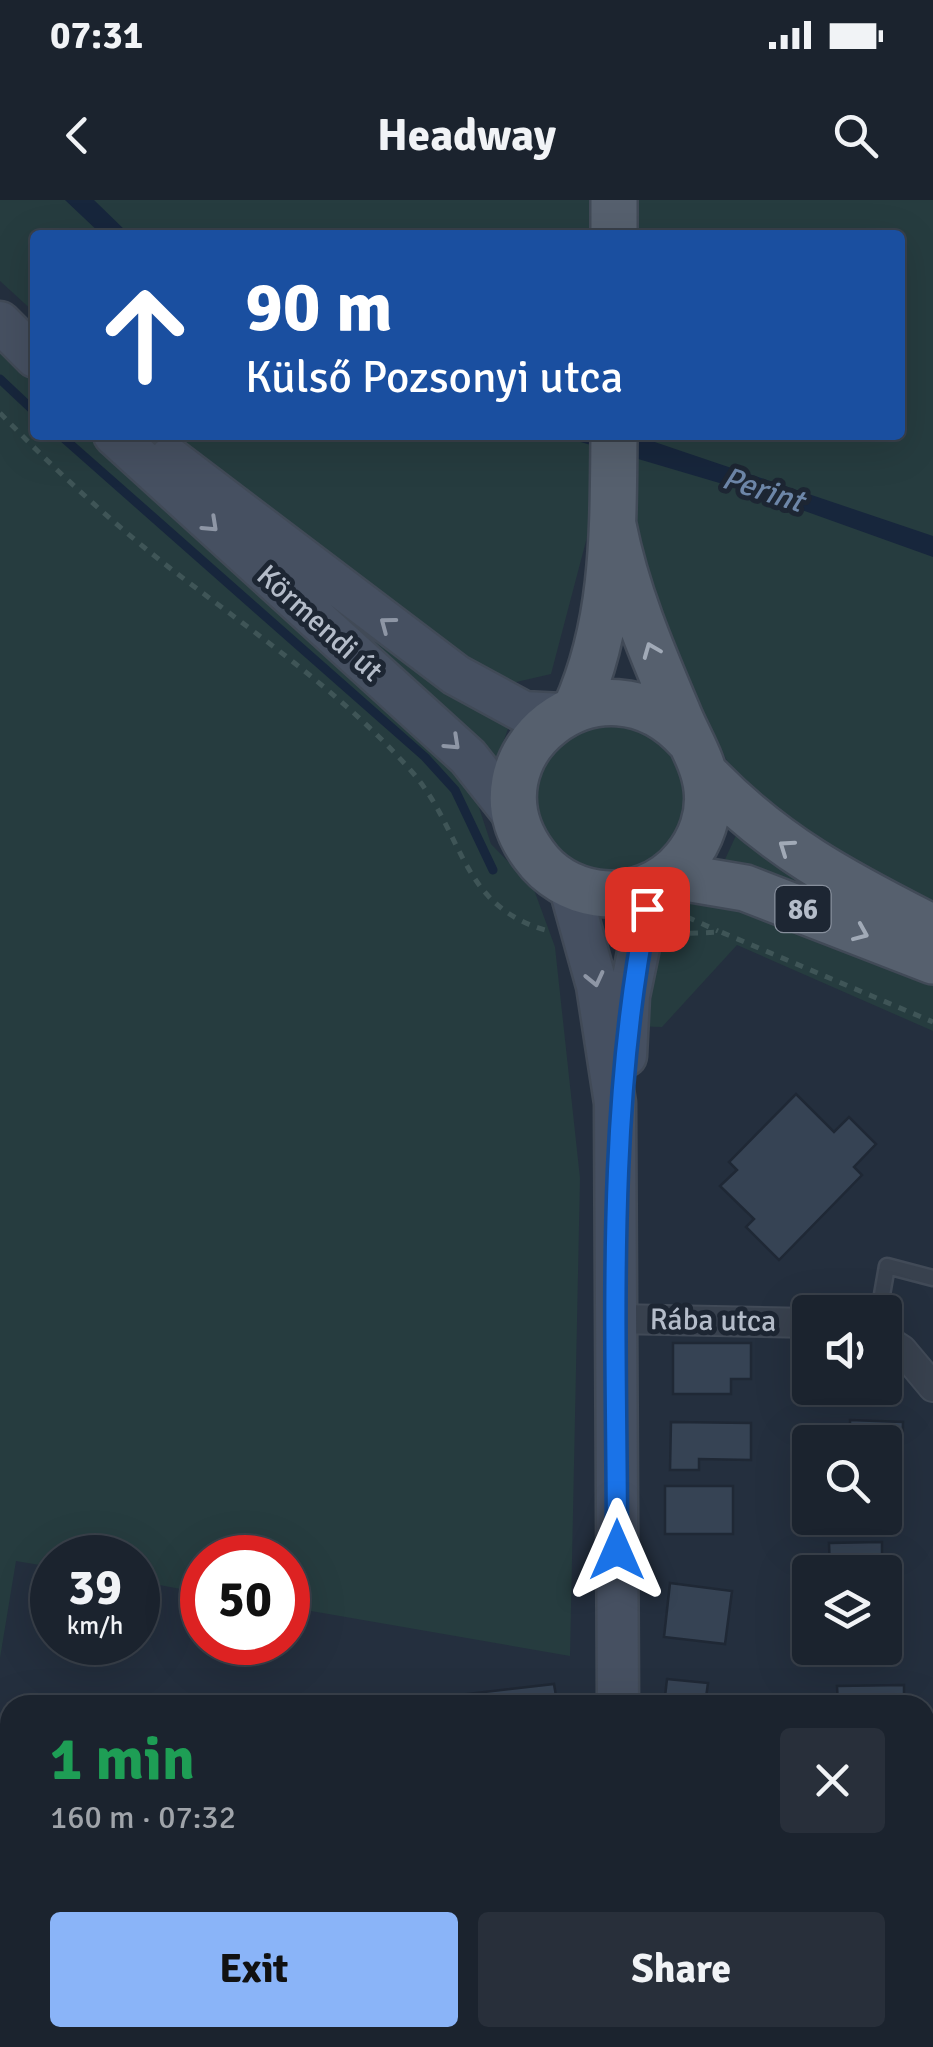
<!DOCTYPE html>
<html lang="en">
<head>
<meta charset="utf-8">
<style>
	:root { --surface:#1b232e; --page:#282f3a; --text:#f1f3f6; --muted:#a0a4aa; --line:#39404a; --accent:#8ab4f8 }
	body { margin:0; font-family:Signika,sans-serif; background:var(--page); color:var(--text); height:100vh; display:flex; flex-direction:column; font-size:38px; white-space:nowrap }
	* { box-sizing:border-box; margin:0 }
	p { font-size:32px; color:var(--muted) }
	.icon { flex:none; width:55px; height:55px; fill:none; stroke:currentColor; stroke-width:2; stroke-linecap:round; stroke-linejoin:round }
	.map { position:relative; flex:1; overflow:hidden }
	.sheet { position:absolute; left:0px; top:1495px; width:935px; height:352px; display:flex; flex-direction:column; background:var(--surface); border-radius:30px 30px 0 0; box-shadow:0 10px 40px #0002,0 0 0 2px var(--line) }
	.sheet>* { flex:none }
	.banner { position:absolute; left:30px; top:30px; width:875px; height:210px; border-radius:10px; box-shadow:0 10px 40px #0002,0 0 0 2px var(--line); background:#1a4fa0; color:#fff; overflow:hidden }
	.buttons { position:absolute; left:792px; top:1095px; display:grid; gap:20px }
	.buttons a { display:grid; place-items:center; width:110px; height:110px; border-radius:10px; background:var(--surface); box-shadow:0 10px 40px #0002,0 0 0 2px var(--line); font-size:50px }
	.speed { position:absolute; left:30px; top:1335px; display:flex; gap:20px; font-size:50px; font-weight:700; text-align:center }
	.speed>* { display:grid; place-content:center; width:130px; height:130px; border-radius:50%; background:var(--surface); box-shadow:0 10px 40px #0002,0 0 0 2px var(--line); line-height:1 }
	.speed small { font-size:25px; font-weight:400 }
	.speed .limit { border:15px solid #d22; background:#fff; color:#111 }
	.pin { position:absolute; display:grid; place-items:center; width:85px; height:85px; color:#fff; margin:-42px; border-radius:20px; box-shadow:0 5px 15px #0006 }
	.me { position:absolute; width:110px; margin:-55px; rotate:0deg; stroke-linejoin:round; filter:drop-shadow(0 0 8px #0008) }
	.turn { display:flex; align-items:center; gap:35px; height:210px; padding:0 50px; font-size:45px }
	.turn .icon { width:130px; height:130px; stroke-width:2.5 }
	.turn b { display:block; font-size:70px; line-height:85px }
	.round { display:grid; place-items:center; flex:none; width:105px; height:105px; border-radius:10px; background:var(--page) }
	.head { display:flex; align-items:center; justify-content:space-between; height:170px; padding:0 50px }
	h1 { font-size:60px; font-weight:800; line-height:75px; color:#1e9e55 }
	.button { display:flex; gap:20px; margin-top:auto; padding:20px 50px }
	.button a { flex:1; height:115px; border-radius:10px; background:var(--accent); color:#111; font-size:40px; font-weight:800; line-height:115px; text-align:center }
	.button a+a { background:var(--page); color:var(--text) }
	.status { display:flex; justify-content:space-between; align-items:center; height:70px; padding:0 50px; background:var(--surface); direction:ltr }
	.status svg { height:28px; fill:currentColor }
	header { display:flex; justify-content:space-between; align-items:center; height:130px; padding:0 50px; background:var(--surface); font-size:45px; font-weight:800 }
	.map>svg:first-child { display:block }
	.green { fill:#263c3f }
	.water { fill:#17263c }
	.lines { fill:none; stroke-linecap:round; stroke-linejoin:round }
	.stream { stroke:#17263c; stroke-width:9 }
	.building { fill:#364354; stroke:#1f2835; stroke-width:2.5 }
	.lane-casing { stroke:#414a57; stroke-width:19 }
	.street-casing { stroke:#414a57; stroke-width:32 }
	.secondary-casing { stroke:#414a57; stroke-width:45 }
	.primary-casing { stroke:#414a57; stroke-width:50 }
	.path { stroke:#3f5557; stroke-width:5; stroke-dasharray:8 8; stroke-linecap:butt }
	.lane { stroke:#38414e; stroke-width:14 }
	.street { stroke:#38414e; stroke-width:28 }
	.secondary { stroke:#465061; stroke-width:40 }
	.primary { stroke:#56606e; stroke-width:45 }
	.oneway { stroke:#8e96a5 }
	.oneway2 { stroke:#a1aab7 }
	.route-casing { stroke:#114b97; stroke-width:25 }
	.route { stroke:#1a73e8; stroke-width:18 }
	.labels { text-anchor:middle; stroke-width:10; stroke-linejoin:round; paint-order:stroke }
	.shield { fill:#1d2633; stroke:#878f9c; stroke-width:2.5 }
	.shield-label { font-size:28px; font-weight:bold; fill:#b4bcc9 }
	.street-label { font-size:30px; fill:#b4bcc9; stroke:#1d2633 }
	.water-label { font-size:32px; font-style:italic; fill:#6d86a8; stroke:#1d2633 }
</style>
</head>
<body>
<div class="status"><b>07:31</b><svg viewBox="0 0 49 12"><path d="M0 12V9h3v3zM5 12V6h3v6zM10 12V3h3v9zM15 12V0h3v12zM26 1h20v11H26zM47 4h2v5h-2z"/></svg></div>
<header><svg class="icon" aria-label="back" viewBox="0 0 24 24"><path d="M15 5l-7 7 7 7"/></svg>Headway<svg class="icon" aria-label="search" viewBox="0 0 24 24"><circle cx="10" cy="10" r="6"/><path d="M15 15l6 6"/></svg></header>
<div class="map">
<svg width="933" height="1847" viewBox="0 0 933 1847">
	<rect width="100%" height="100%" fill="#242f3e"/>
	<path class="green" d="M 0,0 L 933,0 L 933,717 L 758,615 L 591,322 L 551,474 L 512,483 C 387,415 278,330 172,235 L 900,235 L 900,35 L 35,35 L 35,113 L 0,81 Z
		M 0,152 L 35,183 L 35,235 L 94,235 L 469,577 L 491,644 L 533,687 L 555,747 L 580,978 L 570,1456 L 288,1407 L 288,1358 L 202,1358 L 202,1393 L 138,1381 L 138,1358 L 52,1358 L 52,1367 L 16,1361 L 0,1458 Z
		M 309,388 L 509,526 L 496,562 Z
		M 606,517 L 633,519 L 690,569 L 680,646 L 621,680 L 557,659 L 531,597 L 549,547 Z
		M 738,631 L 862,707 L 722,666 Z
		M 687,688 L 933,773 L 933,831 L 737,745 L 662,827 L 630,826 L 662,700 Z"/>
	<path class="water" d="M 65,0 L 94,0 L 130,35 L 102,35 Z
		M 557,235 L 634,235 L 933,336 L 933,357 L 760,295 Z"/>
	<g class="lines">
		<path class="stream" d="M 0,179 L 35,212
			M 60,235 L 425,557 L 455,590 L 493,670"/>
	</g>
	<path class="building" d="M 796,894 L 834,932 L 849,917 L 876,944 L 854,967 L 862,975 L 779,1060 L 746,1027 L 754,1019 L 720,986 L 737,970 L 729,962 Z
		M 673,1143 L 751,1143 L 751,1179 L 731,1179 L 731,1194 L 673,1194 Z
		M 850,1220 L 903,1222 L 901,1307 L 885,1306 L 885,1242 L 850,1242 Z
		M 671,1222 L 751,1223 L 751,1260 L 699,1259 L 699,1270 L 670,1270 Z
		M 665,1286 L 733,1286 L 733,1334 L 665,1334 Z
		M 882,1342 L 882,1366 L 902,1366 L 902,1400 L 885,1400 L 885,1372 L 830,1372 L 829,1343 Z
		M 670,1383 L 732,1391 L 725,1444 L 664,1437 Z
		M 667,1479 L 708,1483 L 705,1505 L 664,1505 Z
		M 554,1484 L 557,1502 L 468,1505 L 467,1494 Z
		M 904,1485 L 904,1505 L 838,1505 L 837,1486 Z"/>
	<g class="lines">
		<defs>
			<path id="lane" d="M 879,1112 L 887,1066 L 933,1078"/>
			<path id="street" d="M 616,1119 L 810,1123
				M 885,1139 L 902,1150 L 933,1187"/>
			<path id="secondary" d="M 0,122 L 35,157
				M 114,235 L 468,557 L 517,619
				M 170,258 L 456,475 L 524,512 L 562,514
				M 569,685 L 597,786 L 615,903 L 618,1505
				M 626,856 L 629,796 L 652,685
				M 619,1838 L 619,1847"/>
			<path id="primary" d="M 614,35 L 614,0
				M 613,325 C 626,391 651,450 677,511 C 687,537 704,561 707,589 C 710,614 701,640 685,659 C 664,685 630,698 597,693 C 572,689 549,676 534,655 C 460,556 602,442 689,540
				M 576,508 C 615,421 613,328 614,235
				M 705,574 C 774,646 844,683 933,728
				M 668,675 L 745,688 L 933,761"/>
		</defs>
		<use href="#lane" class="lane-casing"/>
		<use href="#street" class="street-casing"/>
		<use href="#secondary" class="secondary-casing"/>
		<use href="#primary" class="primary-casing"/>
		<path class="path" d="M 0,213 C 54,269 113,324 175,372 C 257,435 344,494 413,573 C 464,633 460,705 545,730
			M 687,717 L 718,731
			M 674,734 L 721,732 L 933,822"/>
		<use href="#lane" class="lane"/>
		<use href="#street" class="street"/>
		<use href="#secondary" class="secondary"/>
		<use href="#primary" class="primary"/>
	</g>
	<defs><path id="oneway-chevron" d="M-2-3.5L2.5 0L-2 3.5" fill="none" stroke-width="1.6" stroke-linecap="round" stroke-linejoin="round" transform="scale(2.5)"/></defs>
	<g class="oneway">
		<use href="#oneway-chevron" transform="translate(211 325) rotate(43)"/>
		<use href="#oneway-chevron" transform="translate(387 424) rotate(-143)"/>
		<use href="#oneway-chevron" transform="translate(453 543) rotate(43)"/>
		<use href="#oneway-chevron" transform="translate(595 779) rotate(77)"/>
	</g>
	<g class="oneway2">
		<use href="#oneway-chevron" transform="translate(651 450) rotate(-112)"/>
		<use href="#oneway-chevron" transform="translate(786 647) rotate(-145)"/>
		<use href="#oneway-chevron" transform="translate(861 733) rotate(23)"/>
	</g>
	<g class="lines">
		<defs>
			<path id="route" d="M 617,1350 C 617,1136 605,920 647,709"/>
		</defs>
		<use href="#route" class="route-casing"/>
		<use href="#route" class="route"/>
	</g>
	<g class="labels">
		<rect class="shield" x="775.5" y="686" width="55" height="46" rx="8"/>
		<g class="shield-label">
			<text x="803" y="719">86</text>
		</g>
		<g class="street-label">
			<text transform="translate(320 423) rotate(42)" y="10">Körmendi út</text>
			<text transform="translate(713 1120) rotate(1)" y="10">Rába utca</text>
		</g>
		<g class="water-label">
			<text transform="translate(763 289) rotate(18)" y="11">Perint</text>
		</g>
	</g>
</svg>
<div class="buttons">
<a><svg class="icon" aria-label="sound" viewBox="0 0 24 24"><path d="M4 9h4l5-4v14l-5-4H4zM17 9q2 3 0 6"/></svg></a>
<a><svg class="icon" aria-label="search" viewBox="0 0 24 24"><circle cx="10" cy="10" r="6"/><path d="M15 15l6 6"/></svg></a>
<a><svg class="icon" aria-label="layers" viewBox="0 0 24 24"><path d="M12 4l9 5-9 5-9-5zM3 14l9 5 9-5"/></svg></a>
</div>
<div class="speed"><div>39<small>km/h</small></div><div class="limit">50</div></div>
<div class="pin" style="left:647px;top:709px;background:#d93025"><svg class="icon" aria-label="arrive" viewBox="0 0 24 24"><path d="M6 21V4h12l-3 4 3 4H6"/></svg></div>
<svg class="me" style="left:617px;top:1350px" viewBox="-20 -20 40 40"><path d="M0-17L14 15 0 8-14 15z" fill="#1a73e8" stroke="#fff" stroke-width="4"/></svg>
<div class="banner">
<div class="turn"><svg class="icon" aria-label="ahead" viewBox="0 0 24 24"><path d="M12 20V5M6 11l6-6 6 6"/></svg><div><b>90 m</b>Külső Pozsonyi utca</div></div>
</div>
<section class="sheet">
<div class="head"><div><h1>1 min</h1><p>160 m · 07:32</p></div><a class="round"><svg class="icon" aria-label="close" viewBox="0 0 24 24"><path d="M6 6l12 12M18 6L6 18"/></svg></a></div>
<div class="button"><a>Exit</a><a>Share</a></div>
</section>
</div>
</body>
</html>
